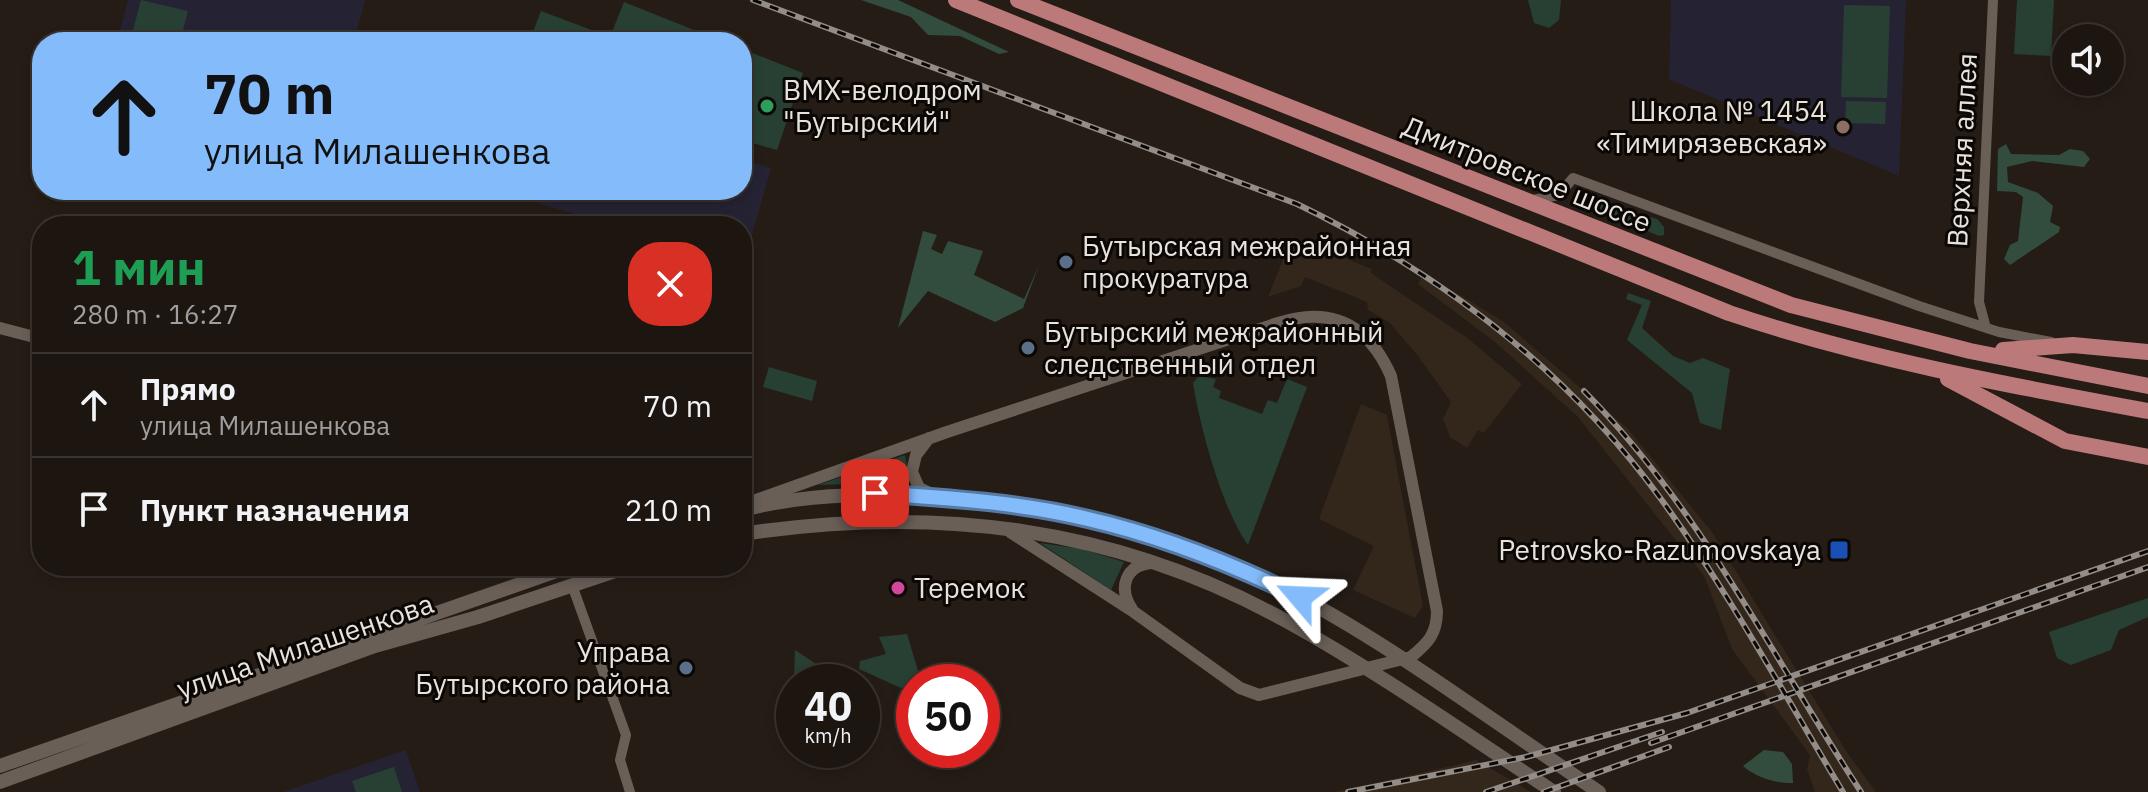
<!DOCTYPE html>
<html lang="ru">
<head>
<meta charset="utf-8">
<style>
	:root { --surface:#1c1510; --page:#29221e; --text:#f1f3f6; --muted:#a09f9f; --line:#3a3430 }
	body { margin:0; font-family:"IBM Plex Sans",sans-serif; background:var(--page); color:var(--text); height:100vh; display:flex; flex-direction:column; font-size:30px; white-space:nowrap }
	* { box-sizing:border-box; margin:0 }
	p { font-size:26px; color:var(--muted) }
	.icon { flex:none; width:44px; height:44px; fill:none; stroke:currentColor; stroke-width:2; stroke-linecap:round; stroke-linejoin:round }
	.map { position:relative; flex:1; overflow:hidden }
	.drawer { position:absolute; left:32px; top:216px; width:720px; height:360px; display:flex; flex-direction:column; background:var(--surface); border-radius:32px; box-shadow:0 4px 12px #0003,0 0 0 2px var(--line) }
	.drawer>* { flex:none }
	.hud { position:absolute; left:32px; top:32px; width:720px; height:168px; border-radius:32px; box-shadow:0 4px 12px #0003,0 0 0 2px var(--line); background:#84bcfb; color:#111; overflow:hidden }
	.fabs { position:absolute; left:2052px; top:24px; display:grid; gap:16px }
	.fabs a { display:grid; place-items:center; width:72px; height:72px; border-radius:50%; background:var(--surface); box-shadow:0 4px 12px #0003,0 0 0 2px var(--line); font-size:40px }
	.speed { position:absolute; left:776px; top:664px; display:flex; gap:16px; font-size:40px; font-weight:700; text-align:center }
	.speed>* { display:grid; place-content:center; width:104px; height:104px; border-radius:50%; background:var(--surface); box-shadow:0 4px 12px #0003,0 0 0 2px var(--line); line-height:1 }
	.speed small { font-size:20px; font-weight:400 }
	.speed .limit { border:12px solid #d22; background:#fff; color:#111 }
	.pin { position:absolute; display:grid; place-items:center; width:68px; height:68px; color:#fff; margin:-34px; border-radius:16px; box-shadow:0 4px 12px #0006 }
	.me { position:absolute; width:88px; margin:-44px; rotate:296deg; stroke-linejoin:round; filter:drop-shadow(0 0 6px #0008) }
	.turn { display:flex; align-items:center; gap:28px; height:168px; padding:0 40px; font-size:36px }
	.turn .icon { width:104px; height:104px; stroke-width:2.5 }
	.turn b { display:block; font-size:56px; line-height:68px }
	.round { display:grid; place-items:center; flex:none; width:84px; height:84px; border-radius:32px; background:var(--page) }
	.head { display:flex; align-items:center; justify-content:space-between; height:136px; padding:0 40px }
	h1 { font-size:48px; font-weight:700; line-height:60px; color:#1e9e55 }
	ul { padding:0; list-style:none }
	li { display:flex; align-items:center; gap:24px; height:104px; padding:0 40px; border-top:2px solid var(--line) }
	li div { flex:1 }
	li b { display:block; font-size:30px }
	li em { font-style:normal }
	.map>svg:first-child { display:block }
	.built { fill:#33261b }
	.education { fill:#252333 }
	.green { fill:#274033 }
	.forest { fill:#324d3e }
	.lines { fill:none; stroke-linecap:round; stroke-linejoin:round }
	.minor { stroke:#695f57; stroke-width:10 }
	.tertiary { stroke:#695f57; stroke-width:12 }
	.secondary { stroke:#695f57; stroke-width:14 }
	.primary { stroke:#bc797a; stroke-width:16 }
	.rail-casing { stroke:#948d87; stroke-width:6 }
	.rail { stroke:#0b0705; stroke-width:3; stroke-dasharray:9; stroke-linecap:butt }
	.route-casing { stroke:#567aa3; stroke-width:20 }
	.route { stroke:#84bcfb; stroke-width:14 }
	.leisure-dot { fill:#2e9e5b; stroke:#0b0705; stroke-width:3 }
	.education-dot { fill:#8d6e63; stroke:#0b0705; stroke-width:3 }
	.service-dot { fill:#5c6f8a; stroke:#0b0705; stroke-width:3 }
	.transit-dot { fill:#1a4fb4; stroke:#0b0705; stroke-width:3 }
	.hotel-dot { fill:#d1479c; stroke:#0b0705; stroke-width:3 }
	.labels { text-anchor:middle; stroke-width:6; stroke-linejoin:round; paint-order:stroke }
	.poi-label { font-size:28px; fill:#e8e2dd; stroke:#0b0705; text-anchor:start }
	.street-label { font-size:28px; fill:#e8e2dd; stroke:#0b0705 }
</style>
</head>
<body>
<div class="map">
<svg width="2148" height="792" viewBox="0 0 2148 792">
	<rect width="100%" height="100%" fill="#251c15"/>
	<path class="built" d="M 1292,237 L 1372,269 L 1371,273 L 1466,337 L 1522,384 L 1484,433 L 1478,430 L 1467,448 L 1450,437 L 1443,419 L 1451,402 L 1418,356 L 1390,323 L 1368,310 L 1367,302 L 1305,277 L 1301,286 L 1268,297 Z
		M 1424,273 L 1504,322 L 1628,429 L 1712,532 L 1846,751 L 1876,792 L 1815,792 L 1807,769 L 1810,755 L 1732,649 L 1704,576 L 1578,417 L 1495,342 L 1418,284 Z
		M 1361,404 L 1387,415 L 1423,606 L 1415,618 L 1353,590 L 1374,546 L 1319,519 Z
		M 1476,760 L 1531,792 L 1334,792 L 1456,765 Z"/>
	<path class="education" d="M 128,0 L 365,0 L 354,42 L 117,42 Z
		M 1671,0 L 1906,0 L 1899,176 L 1669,79 Z
		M 742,159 L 771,168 L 744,263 L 742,226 L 616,226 L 537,203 L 541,190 L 742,190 Z
		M 406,750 L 420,792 L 283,792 Z"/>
	<path class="green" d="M 141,0 L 188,11 L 180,42 L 130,42 Z
		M 1528,0 L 1561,0 L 1559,20 L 1549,28 L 1534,23 Z
		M 2017,0 L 2054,0 L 2051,56 L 2014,54 Z
		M 624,2 L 724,42 L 529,42 L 541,11 L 610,37 Z
		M 1844,5 L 1890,6 L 1887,98 L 1841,97 Z
		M 742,49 L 803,73 L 777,150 L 742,140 Z
		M 1846,101 L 1886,102 L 1885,124 L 1845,123 Z
		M 1586,198 L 1657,219 L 1664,227 L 1664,235 L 1659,236 L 1575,200 Z
		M 1628,293 L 1651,301 L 1642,328 L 1673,356 L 1690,363 L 1703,358 L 1730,369 L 1721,430 L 1700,423 L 1692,393 L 1627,340 L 1642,305 L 1626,299 Z
		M 769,367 L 817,381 L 812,401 L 763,387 Z
		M 1199,376 L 1216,379 L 1213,387 L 1221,391 L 1219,398 L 1262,414 L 1268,400 L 1277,403 L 1287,379 L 1307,387 L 1248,545 C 1222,509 1200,427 1193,383 Z
		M 905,455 L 910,482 L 818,485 Z
		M 1040,543 L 1082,549 L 1124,562 L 1111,590 Z
		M 2148,598 L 2148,617 L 2119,630 L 2111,650 L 2071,665 L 2057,658 L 2049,632 Z
		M 907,634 L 921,681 L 901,688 L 859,669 L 860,661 L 886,654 L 879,637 Z
		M 795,650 L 833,675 L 833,682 L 794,682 Z
		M 394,767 L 402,792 L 356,792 L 352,781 Z"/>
	<path class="forest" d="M 861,0 L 898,0 L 1009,52 L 999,54 L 960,36 L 928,35 L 911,17 Z
		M 2006,144 L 2011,154 L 2059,155 L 2070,149 L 2083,151 L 2090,159 L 2084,167 L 2032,161 L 2007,167 L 2008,182 L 2038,193 L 2053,206 L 2050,222 L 2060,227 L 2059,232 L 2010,265 L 2004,259 L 2010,245 L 2018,241 L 2023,197 L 2016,192 L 1997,191 L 1998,149 Z
		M 923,231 L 937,235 L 931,249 L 942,254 L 948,241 L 983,251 L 974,275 L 1024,299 L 1039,265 L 1023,308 L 995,322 L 928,291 L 898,328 Z
		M 1764,750 L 1783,752 L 1792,764 L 1793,783 C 1777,784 1755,777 1743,766 Z"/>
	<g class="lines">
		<path class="minor" d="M 1533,200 L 1559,195 L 1573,178 L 1919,306 L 1999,332 L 2051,342
			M 1986,328 L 1979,302 L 1993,0
			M 572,585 L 626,735 L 620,760 L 630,792"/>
		<path class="tertiary" d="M 0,328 L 42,339
			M 929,438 L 916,455 L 912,472 L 919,488 L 934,495
			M 742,505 L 947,432 L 1278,323 C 1331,306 1368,324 1391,376 L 1437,611 C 1437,634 1428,643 1411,657 L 1259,695 L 1240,688 L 1134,612 L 1010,532
			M 1132,609 C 1118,588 1125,565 1152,563"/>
		<path class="secondary" d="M 742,510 C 817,491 888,493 964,500 C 1080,512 1197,541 1300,597 C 1402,652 1502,728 1599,792
			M 742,534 C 935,505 1116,526 1288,622 C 1380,673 1467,735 1554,792
			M 0,766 L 571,566
			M 0,782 L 375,646 L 478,617 L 630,566"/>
		<path class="primary" d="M 956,0 L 1729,313 C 1865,359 2007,385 2148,411
			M 1018,0 L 1791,305 L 1970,351 L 2148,386
			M 2003,350 L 2073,345 L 2148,352
			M 1948,379 L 2065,441 L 2148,457"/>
		<defs>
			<path id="rail" d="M 753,0 L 1297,204 C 1440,273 1567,370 1661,499 C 1728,591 1784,694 1843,792
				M 1584,391 C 1700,508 1772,656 1861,792
				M 1651,743 L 2148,567
				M 1348,792 L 1526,757 L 1687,713 L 2148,551
				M 1486,792 L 1662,732
				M 1544,792 L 1669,747"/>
		</defs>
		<use href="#rail" class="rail-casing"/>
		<use href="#rail" class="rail"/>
	</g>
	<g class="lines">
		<defs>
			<path id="route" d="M 875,493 C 946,498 1019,502 1088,519 C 1162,536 1232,564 1300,597"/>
		</defs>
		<use href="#route" class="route-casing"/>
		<use href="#route" class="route"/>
	</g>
	<circle class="leisure-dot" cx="767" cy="106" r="8"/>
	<circle class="education-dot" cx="1843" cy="127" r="8"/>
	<g class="service-dot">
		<circle cx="1066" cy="262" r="8"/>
		<circle cx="1028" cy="348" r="8"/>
		<circle cx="686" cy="668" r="8"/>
	</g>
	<rect class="transit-dot" x="1829" y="540" width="20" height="20" rx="4"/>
	<circle class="hotel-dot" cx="898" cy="588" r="8"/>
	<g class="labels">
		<g class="poi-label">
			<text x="783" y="100">BMX-велодром<tspan x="783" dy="32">"Бутырский"</tspan></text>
			<text x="1827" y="121" text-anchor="end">Школа № 1454<tspan x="1827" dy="32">«Тимирязевская»</tspan></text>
			<text x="1082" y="256">Бутырская межрайонная<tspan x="1082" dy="32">прокуратура</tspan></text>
			<text x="1044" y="342">Бутырский межрайонный<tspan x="1044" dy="32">следственный отдел</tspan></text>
			<text x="1821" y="560" text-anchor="end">Petrovsko-Razumovskaya</text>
			<text x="914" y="598">Теремок</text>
			<text x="670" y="662" text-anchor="end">Управа<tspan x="670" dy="32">Бутырского района</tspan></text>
		</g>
		<g class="street-label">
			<text transform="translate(1962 150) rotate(-87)" y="10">Верхняя аллея</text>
			<text transform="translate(1527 174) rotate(22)" y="10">Дмитровское шоссе</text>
			<text transform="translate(305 646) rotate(-19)" y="10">улица Милашенкова</text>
		</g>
	</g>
</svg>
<div class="fabs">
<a><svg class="icon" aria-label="sound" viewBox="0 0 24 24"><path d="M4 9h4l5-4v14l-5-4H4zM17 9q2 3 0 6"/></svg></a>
</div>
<div class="speed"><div>40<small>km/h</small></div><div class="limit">50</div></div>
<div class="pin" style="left:875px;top:493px;background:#d93025"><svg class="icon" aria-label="arrive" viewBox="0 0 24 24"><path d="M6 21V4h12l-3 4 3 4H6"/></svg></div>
<svg class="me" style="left:1300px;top:597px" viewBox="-20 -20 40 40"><path d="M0-17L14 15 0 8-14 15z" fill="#84bcfb" stroke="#fff" stroke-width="4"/></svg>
<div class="hud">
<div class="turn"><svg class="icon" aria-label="ahead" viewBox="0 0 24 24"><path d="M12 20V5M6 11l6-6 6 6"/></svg><div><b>70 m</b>улица Милашенкова</div></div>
</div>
<section class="drawer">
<div class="head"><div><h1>1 мин</h1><p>280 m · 16:27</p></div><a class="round" style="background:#d93025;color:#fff"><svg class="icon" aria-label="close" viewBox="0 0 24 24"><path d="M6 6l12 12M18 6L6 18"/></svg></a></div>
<ul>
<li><svg class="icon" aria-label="ahead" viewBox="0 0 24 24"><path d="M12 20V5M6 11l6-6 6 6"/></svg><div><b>Прямо</b><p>улица Милашенкова</p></div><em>70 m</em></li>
<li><svg class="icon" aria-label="arrive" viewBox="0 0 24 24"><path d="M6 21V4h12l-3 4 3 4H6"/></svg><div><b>Пункт назначения</b></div><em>210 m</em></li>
</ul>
</section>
</div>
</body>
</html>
